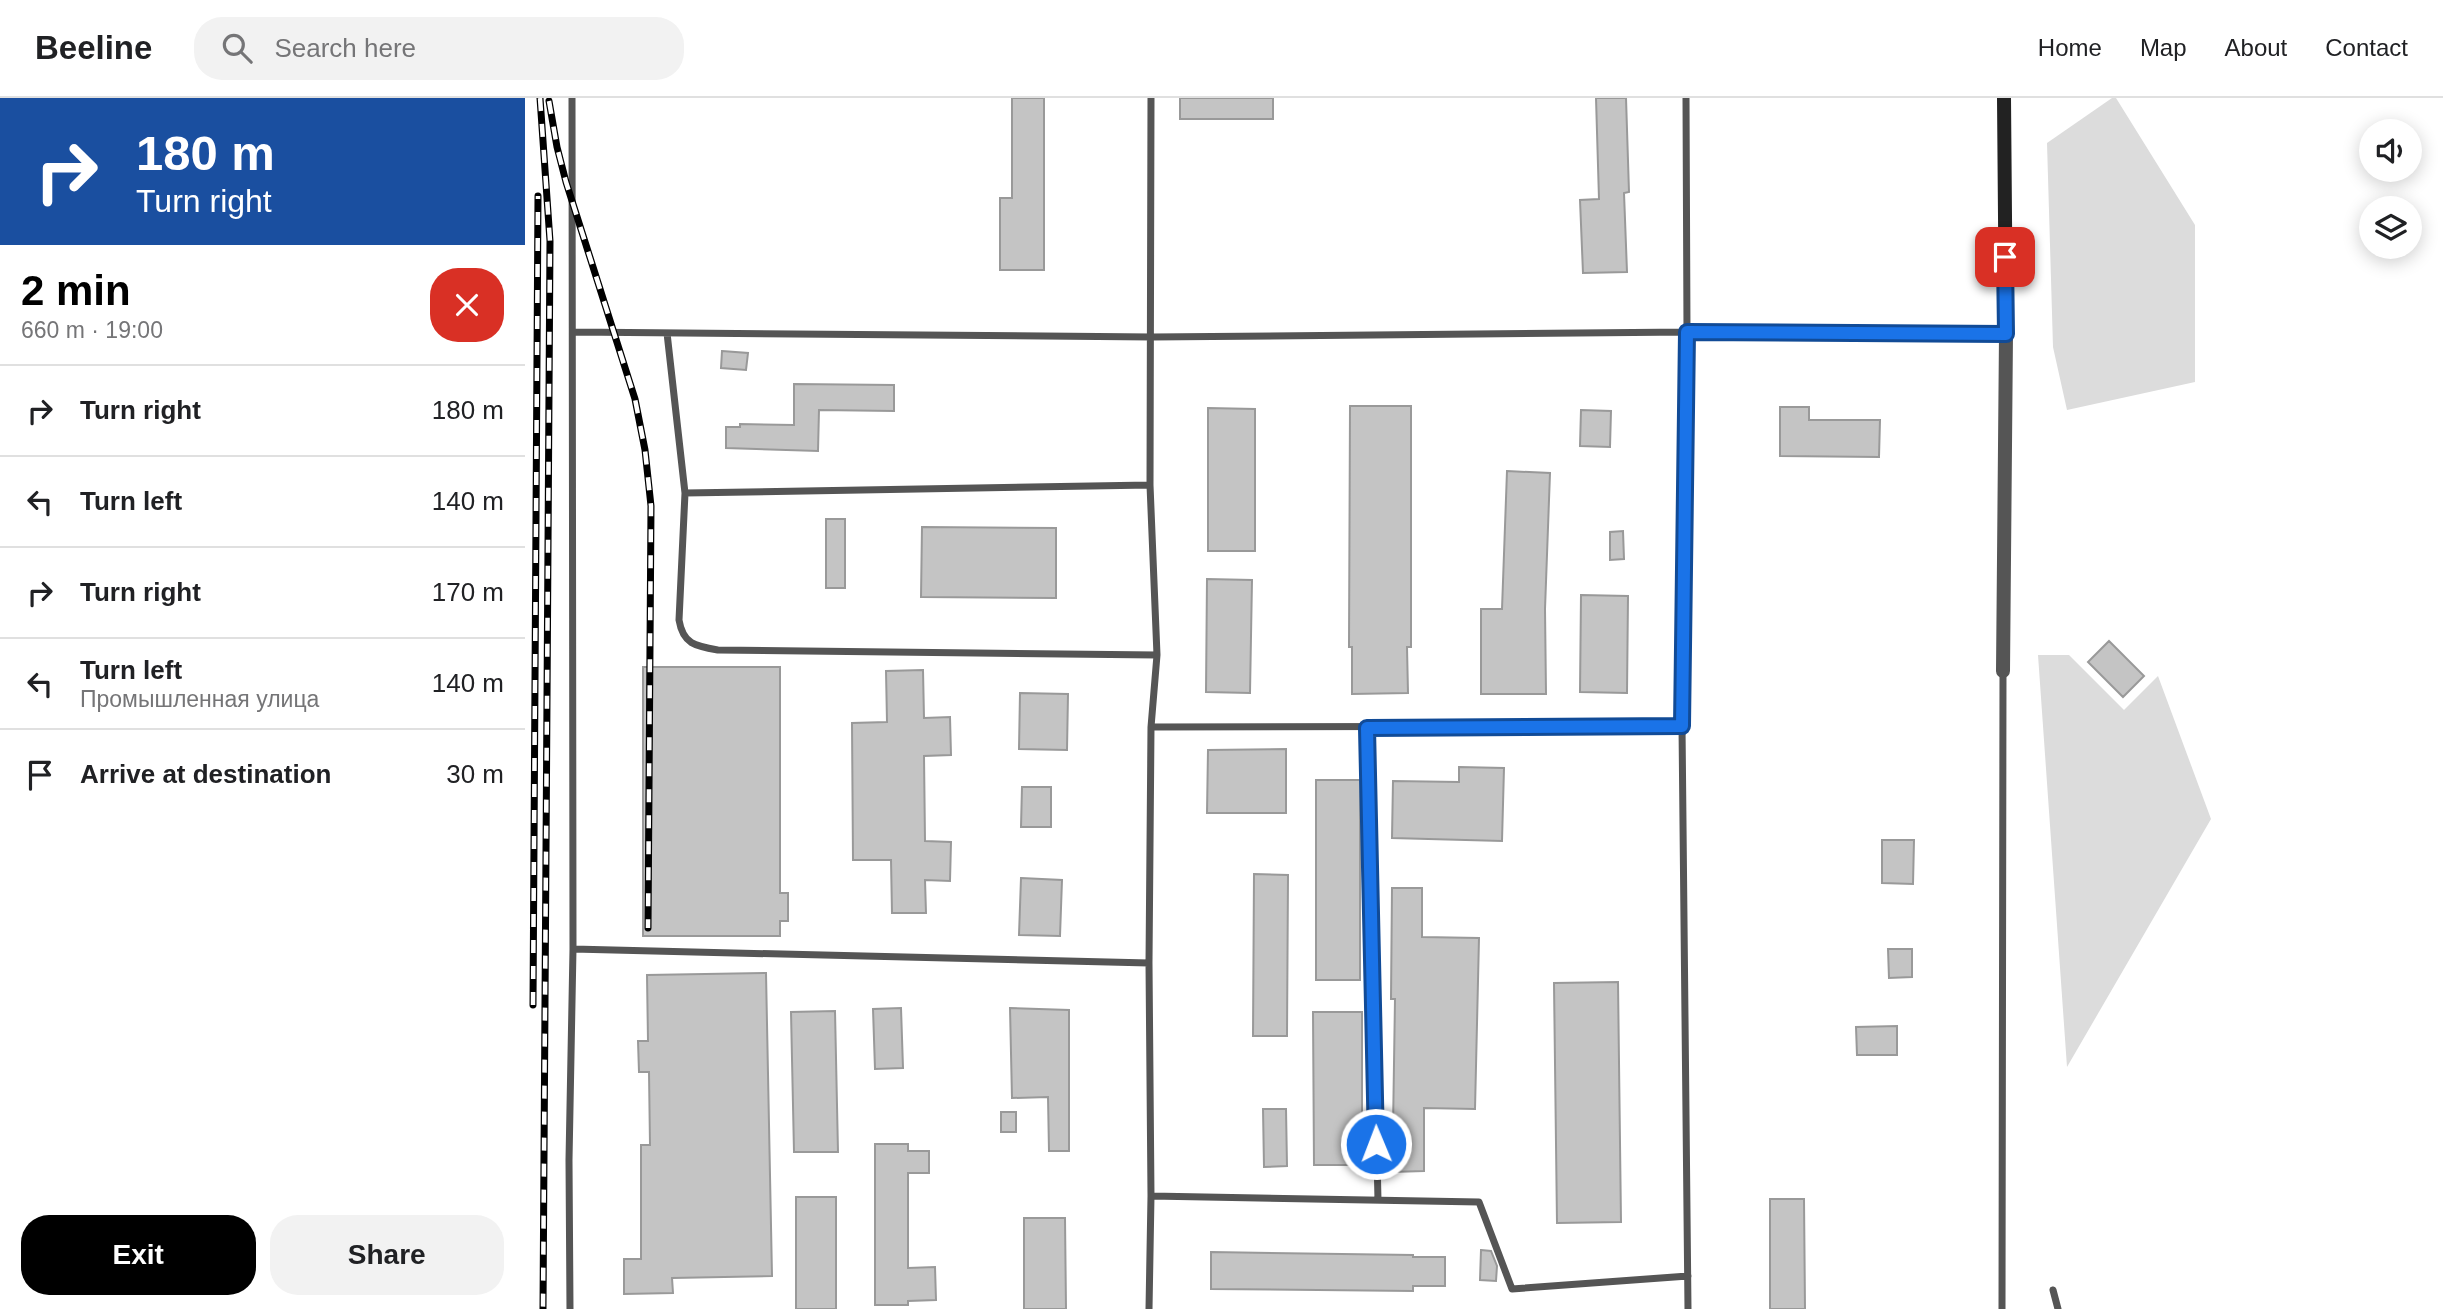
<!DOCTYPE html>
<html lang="en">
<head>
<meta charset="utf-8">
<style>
	:root { --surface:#fff; --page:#f2f2f2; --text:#202124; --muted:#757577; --line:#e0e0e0; --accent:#000 }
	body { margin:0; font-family:Arial,sans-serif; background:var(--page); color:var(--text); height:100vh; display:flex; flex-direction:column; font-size:26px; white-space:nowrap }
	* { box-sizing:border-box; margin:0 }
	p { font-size:23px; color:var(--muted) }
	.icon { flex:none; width:38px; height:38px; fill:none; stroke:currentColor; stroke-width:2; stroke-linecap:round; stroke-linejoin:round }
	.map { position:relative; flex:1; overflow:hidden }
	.side { display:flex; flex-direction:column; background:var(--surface); width:525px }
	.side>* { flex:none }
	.banner { background:#1a4fa0; color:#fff; overflow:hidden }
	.tools { position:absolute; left:1834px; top:21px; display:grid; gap:14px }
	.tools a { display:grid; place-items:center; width:63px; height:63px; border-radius:50%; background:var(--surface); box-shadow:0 4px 18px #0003; font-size:35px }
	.pin { position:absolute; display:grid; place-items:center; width:60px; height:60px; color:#fff; margin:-30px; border-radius:14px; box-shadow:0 4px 10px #0006 }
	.me { position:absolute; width:77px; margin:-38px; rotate:359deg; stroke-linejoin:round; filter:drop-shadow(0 0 5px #0008) }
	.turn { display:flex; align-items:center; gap:24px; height:147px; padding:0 21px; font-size:32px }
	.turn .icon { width:91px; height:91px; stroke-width:2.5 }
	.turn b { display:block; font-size:49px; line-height:60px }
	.round { display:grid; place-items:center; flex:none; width:74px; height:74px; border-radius:28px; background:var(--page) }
	.overview { display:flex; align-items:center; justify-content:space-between; height:119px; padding:0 21px }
	h1 { font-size:42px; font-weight:700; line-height:52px; color:var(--accent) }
	.primary-button { display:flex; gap:14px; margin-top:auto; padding:14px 21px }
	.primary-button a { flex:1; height:80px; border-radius:28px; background:var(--accent); color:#fff; font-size:28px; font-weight:700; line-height:80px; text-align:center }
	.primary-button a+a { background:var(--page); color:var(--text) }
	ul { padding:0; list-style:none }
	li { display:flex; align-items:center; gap:21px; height:91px; padding:0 21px; border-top:2px solid var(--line) }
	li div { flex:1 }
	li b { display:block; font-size:26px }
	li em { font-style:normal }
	header { display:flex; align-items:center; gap:42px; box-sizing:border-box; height:98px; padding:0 35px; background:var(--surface); border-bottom:2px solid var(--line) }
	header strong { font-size:33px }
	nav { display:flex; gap:38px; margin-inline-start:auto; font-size:24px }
	.search { width:490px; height:63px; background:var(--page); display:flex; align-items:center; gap:18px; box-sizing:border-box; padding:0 24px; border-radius:28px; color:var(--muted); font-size:26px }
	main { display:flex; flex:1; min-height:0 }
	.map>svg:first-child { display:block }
	.green { fill:#dcdcdc }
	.building { fill:#c4c4c4; stroke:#999; stroke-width:2 }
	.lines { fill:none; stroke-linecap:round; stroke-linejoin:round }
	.lane { stroke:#555; stroke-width:7 }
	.street { stroke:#555; stroke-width:14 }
	.secondary { stroke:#222; stroke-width:14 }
	.rail-casing { stroke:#000; stroke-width:7 }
	.rail { stroke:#fff; stroke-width:4.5; stroke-dasharray:13; stroke-linecap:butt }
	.route-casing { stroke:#114b97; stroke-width:18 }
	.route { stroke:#1a73e8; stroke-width:12 }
</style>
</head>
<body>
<header>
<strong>Beeline</strong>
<div class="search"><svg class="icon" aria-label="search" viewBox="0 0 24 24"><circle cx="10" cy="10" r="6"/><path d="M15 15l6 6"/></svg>Search here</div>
<nav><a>Home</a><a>Map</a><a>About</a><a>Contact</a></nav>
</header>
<main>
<section class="side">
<div class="banner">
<div class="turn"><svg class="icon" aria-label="right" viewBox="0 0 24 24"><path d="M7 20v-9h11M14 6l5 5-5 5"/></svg><div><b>180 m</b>Turn right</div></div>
</div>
<div class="overview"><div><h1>2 min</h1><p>660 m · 19:00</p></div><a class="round" style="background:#d93025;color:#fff"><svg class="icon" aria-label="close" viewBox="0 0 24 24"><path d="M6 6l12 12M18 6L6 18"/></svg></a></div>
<ul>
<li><svg class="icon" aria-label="right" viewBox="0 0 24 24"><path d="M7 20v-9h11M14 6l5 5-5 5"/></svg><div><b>Turn right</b></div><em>180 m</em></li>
<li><svg class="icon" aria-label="left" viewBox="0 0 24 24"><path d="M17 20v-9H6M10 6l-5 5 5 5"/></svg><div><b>Turn left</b></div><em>140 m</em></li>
<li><svg class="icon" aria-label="right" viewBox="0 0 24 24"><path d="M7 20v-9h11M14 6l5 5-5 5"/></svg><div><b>Turn right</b></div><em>170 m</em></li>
<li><svg class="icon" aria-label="left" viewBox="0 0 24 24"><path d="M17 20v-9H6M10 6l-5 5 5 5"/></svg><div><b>Turn left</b><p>Промышленная улица</p></div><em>140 m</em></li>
<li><svg class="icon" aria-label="arrive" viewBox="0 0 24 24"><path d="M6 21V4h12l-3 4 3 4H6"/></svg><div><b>Arrive at destination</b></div><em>30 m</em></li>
</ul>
<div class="primary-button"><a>Exit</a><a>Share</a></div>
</section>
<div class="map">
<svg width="1918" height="1211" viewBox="0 0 1918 1211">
	<rect width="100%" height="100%" fill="#fff"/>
	<path class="green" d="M 1587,0 L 1591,0 L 1670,127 L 1670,284 L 1542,312 L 1528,249 L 1522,45 Z
		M 1513,557 L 1544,557 L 1599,612 L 1633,578 L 1686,721 L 1542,969 Z"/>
	<path class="building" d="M 487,0 L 519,0 L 519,172 L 475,172 L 475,100 L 487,100 Z
		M 655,0 L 748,0 L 748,21 L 655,21 Z
		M 1071,0 L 1101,0 L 1104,94 L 1099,95 L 1102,174 L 1058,175 L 1055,102 L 1074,101 Z
		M 197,253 L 223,255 L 221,272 L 196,270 Z
		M 269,286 L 369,287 L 369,313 L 294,312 L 293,353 L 201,350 L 201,329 L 215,329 L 215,326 L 269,327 Z
		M 825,308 L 886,308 L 886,549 L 882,549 L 883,595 L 827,596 L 827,549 L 824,549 Z
		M 1255,309 L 1284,309 L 1284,322 L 1355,322 L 1354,359 L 1255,358 Z
		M 683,310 L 730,311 L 730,453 L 683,453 Z
		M 1056,312 L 1086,313 L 1085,349 L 1055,348 Z
		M 982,373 L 1025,375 L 1020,511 L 1021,596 L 956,596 L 956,511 L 977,511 Z
		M 301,421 L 320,421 L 320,490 L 301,490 Z
		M 397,429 L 531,430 L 531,500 L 396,499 Z
		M 1098,433 L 1099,461 L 1085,462 L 1085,434 Z
		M 682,481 L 727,482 L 725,595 L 681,594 Z
		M 1056,497 L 1103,498 L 1102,595 L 1055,594 Z
		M 1584,543 L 1619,578 L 1598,599 L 1563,564 Z
		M 118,569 L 255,569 L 255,795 L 263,795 L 263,823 L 255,823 L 255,838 L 118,838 Z
		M 398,572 L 399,620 L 425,619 L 426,657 L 399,658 L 400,743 L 426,744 L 425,783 L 400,782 L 401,815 L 367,815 L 366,762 L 328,762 L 327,625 L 362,624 L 361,573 Z
		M 495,595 L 543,596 L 542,652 L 494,651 Z
		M 761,651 L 761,715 L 682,715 L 683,652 Z
		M 934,669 L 979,670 L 977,743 L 867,740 L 868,683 L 934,684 Z
		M 791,682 L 835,682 L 835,882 L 791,882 Z
		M 497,689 L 526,689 L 526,729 L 496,729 Z
		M 1357,742 L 1389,742 L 1388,786 L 1357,785 Z
		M 729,776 L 763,777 L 762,938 L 728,938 Z
		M 496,780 L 537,782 L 535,838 L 494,837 Z
		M 867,790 L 897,790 L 897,839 L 954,840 L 950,1011 L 899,1010 L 899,1073 L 867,1074 L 866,1042 L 858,1042 L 857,1030 L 868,1030 L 870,901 L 866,901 Z
		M 1363,851 L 1387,851 L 1387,879 L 1364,880 Z
		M 241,875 L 247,1178 L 147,1180 L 148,1195 L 99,1196 L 99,1161 L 116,1161 L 116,1047 L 125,1047 L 124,974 L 114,974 L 113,943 L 123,943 L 122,877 Z
		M 1093,884 L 1096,1124 L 1032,1125 L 1029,885 Z
		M 376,910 L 378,970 L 350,971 L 348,911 Z
		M 485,910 L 544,912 L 544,1053 L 524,1053 L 523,999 L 487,1000 Z
		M 310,913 L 313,1054 L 269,1054 L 266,914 Z
		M 788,914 L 837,914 L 837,1025 L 844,1025 L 845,1042 L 836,1042 L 836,1067 L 789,1067 Z
		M 1372,928 L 1372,957 L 1332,957 L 1331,929 Z
		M 738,1011 L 761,1011 L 762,1068 L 739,1069 Z
		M 476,1014 L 491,1014 L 491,1034 L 476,1034 Z
		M 350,1046 L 383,1046 L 383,1053 L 404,1053 L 404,1075 L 383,1075 L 383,1170 L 410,1169 L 411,1202 L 383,1203 L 383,1207 L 350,1207 Z
		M 271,1099 L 311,1099 L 311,1211 L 271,1211 Z
		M 1245,1101 L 1279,1101 L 1280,1211 L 1245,1211 Z
		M 499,1120 L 540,1120 L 541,1211 L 499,1211 Z
		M 956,1152 L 966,1153 L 972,1168 L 971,1183 L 955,1182 Z
		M 686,1154 L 888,1157 L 888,1159 L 920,1159 L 920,1188 L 888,1188 L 888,1193 L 686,1191 Z"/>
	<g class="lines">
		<path class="lane" d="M 1161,0 L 1162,234 L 1157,628 L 1163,1211
			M 49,234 L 627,239 L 1162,234 L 1481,236
			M 142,235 L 160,395 L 154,522 C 158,546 170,548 193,552 L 632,557
			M 160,395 L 625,387
			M 626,629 L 1157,628
			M 842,630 L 853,1102
			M 48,851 L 624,865
			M 626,1098 L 954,1104 L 987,1191 L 1163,1178
			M 1528,1192 L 1533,1211
			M 45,1211 L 44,1062 L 48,851 L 47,0
			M 624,1211 L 626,1098 L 624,865 L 626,629 L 632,557 L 625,387 L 626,0
			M 1477,1211 L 1478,573"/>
		<path class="street" d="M 1478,573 L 1481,236"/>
		<path class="secondary" d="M 1479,0 L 1481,236"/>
		<defs>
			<path id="rail" d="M 15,0 L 25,143 L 18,1211
				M 24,3 L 32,49 L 41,84 L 110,301 L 120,352 L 126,408 L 123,830
				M 8,907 L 13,98"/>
		</defs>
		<use href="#rail" class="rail-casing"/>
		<use href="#rail" class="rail"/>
	</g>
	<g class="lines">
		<defs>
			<path id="route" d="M 851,1046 L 842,630 L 1157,628 L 1162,234 L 1481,236 L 1480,159"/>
		</defs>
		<use href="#route" class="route-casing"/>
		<use href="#route" class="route"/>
	</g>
</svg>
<div class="tools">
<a><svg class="icon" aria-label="sound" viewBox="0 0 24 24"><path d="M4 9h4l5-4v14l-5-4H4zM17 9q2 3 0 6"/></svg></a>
<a><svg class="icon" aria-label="layers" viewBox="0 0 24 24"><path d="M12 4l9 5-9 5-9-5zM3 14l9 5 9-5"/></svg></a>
</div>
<div class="pin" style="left:1480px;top:159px;background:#d93025"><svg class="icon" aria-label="arrive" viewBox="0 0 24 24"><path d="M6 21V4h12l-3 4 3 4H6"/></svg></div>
<svg class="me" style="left:851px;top:1046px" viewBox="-20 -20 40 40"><circle r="17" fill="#1a73e8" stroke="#fff" stroke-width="3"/><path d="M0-11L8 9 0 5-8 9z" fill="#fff"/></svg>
</div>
</main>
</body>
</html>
